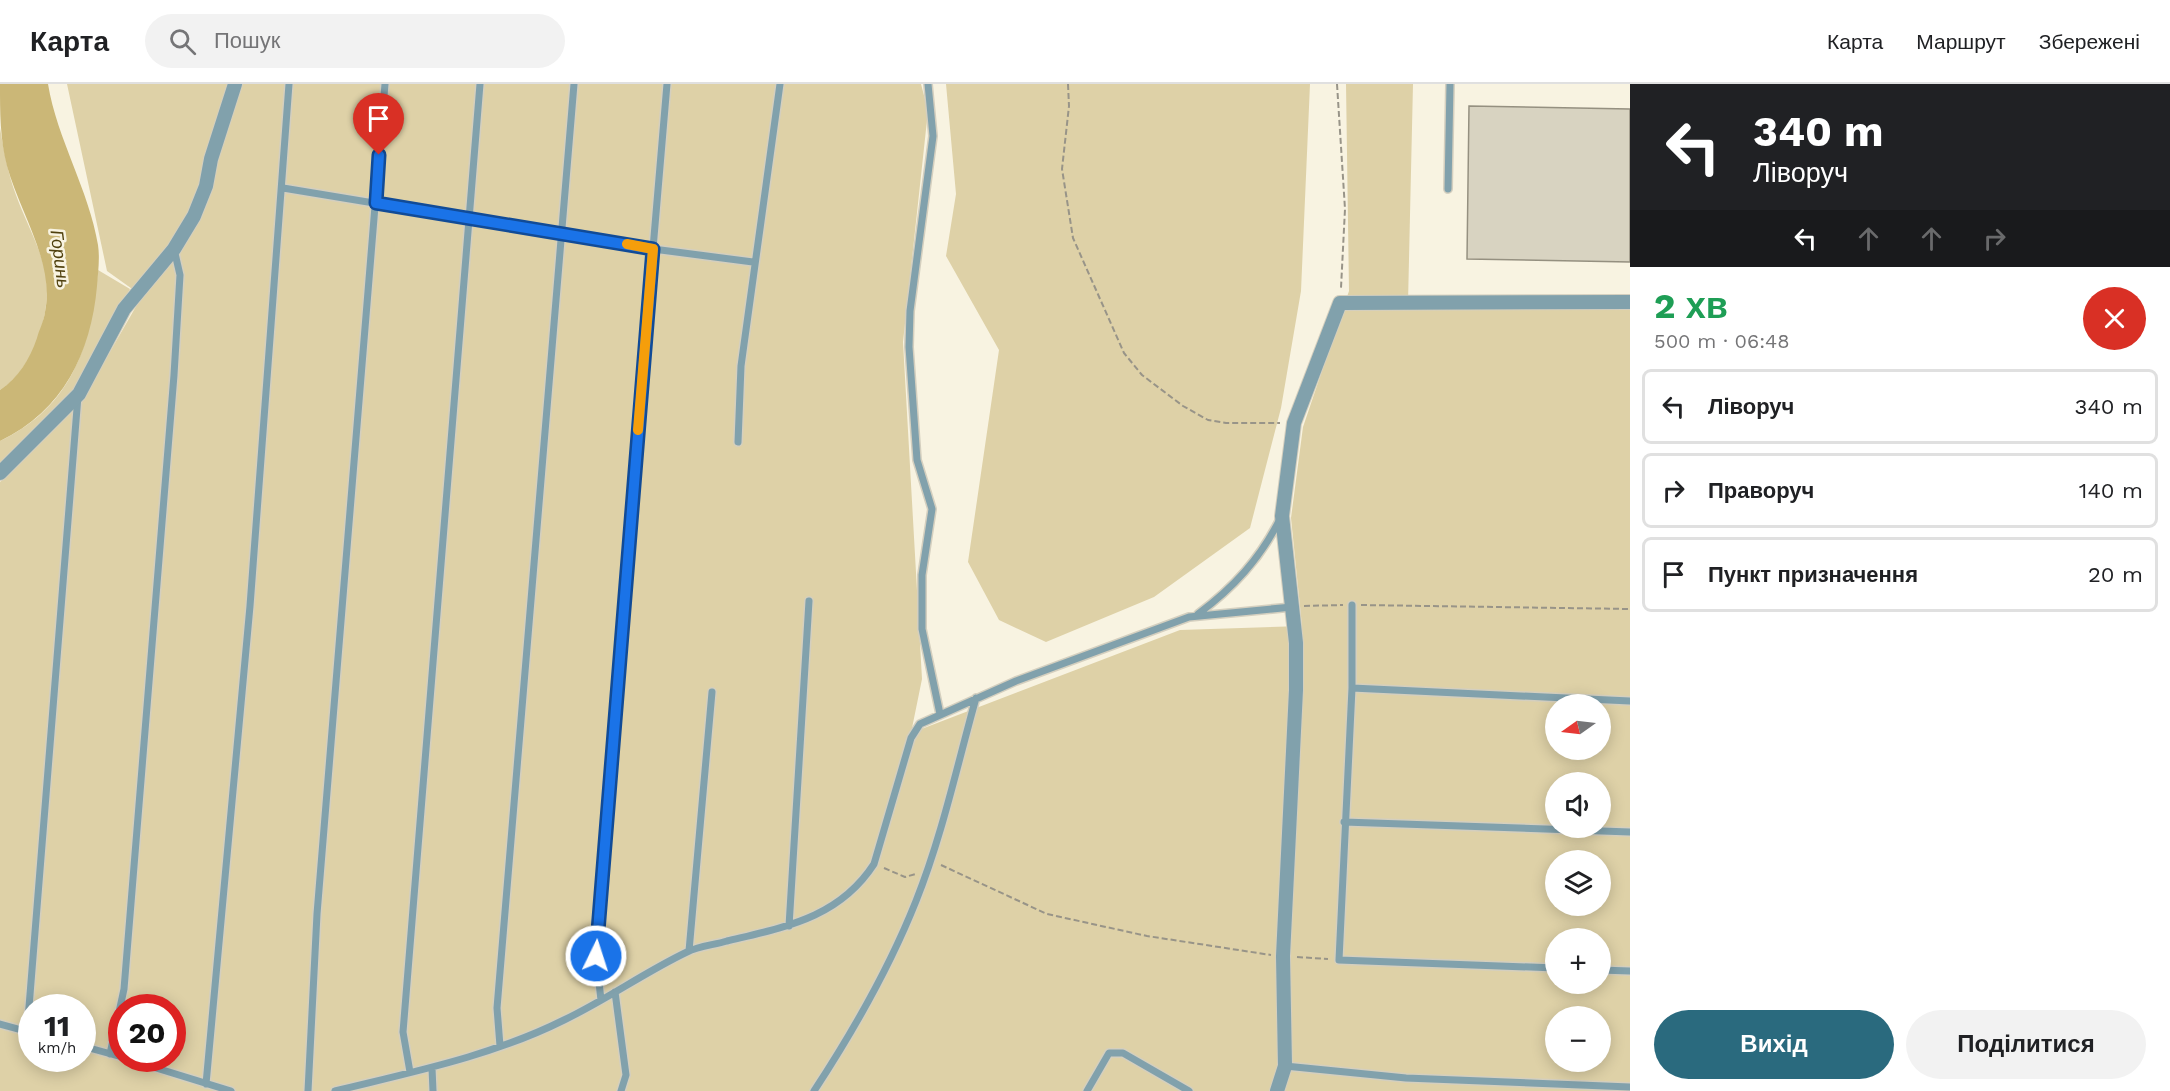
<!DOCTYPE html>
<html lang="uk">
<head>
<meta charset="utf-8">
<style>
	:root { --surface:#fff; --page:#f2f2f2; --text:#202124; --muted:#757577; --line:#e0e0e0; --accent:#2a6a7e }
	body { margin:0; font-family:"Work Sans",sans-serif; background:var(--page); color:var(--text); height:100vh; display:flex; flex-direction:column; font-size:22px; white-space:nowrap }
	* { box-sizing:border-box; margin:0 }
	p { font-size:20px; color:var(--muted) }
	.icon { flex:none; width:33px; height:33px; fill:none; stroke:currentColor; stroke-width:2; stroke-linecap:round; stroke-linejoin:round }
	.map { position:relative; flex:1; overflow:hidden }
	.panel { display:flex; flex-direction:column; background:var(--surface); width:540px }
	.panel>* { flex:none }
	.top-card { background:#202124; color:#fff; overflow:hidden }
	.needle { width:39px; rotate:256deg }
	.buttons { position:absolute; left:1545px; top:610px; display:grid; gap:12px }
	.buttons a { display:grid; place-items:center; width:66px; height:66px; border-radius:50%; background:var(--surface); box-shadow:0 3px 15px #0003; font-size:30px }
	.speed { position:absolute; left:18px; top:910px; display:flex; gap:12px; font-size:30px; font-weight:700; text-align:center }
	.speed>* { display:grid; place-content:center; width:78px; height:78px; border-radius:50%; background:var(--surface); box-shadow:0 3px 15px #0003; line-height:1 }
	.speed small { font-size:15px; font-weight:400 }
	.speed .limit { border:9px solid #d22; background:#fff; color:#111 }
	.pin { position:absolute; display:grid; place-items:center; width:51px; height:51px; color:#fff; margin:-62px -26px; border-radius:50% 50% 50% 0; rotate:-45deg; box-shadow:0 0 6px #0007 }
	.pin .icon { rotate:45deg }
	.me { position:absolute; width:66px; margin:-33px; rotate:4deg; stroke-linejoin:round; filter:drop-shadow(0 0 4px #0008) }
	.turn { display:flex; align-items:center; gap:21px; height:126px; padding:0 24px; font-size:27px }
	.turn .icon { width:78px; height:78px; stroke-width:2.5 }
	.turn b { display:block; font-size:42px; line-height:51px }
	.lanes { display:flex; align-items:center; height:57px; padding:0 24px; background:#0003; justify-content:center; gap:30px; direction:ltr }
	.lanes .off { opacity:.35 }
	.round { display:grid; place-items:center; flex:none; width:63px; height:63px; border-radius:32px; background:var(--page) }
	.summary { display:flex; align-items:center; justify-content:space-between; height:102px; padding:0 24px }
	h1 { font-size:36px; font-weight:700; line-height:45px; color:#1e9e55 }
	.button { display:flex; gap:12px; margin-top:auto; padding:12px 24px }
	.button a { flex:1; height:69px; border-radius:36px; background:var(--accent); color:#fff; font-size:24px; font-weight:700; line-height:69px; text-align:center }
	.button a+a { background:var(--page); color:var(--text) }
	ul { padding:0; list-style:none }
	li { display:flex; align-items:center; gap:18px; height:75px; margin:0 12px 9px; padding:0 12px; border:3px solid var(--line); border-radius:9px }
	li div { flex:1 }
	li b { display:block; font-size:22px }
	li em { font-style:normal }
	header { display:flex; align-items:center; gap:36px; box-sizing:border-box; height:84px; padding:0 30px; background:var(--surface); border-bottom:2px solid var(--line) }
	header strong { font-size:28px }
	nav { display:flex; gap:33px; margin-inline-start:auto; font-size:21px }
	.search { width:420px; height:54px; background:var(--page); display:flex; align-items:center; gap:15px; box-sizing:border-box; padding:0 21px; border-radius:33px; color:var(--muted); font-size:22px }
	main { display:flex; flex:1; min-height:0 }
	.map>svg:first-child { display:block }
	.green { fill:#ded1a7; fill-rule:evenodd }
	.water { fill:#cbb777 }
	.building { fill:#d8d3c1; stroke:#959080; stroke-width:1.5 }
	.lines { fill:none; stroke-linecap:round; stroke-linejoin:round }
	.lane-casing { stroke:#d4cfbf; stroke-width:10 }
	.street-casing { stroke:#d4cfbf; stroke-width:16 }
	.path { stroke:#989488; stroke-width:2; stroke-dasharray:6 3; stroke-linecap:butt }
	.lane { stroke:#81a1ac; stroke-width:7 }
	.street { stroke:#81a1ac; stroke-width:14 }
	.route-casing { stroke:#114b97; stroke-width:15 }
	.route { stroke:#1a73e8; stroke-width:10 }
	.slow { stroke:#f59e0b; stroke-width:10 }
	.labels { text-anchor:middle; stroke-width:5; stroke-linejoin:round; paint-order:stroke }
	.water-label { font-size:18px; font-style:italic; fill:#4f400d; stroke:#f8f3e1 }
</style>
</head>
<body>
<header>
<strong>Карта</strong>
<div class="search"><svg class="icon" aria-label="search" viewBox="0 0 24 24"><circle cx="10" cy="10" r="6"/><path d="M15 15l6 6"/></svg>Пошук</div>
<nav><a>Карта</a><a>Маршрут</a><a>Збережені</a></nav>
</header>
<main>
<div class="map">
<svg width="1630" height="1007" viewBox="0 0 1630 1007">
	<rect width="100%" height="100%" fill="#f8f3e1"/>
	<path class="green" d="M 67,0 L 921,0 L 928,27 L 903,258 L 922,595 L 911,649 L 1180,546 L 1302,542 L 1291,434 L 1303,343 L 1349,207 L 1346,0 L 1413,0 L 1408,219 L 1630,226 L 1630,1007 L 1281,1007 L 1272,1003 L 1270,1007 L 0,1007 L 0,398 L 84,313 L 142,212 L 107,187 ZM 1556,621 L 1600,621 L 1600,666 L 1556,666 ZM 1556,699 L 1600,699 L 1600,744 L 1556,744 ZM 1556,777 L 1600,777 L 1600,822 L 1556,822 ZM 1556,855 L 1600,855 L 1600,900 L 1556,900 ZM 32,924 L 82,924 L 82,975 L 32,975 ZM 122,924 L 172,924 L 172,975 L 122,975 ZM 1556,933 L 1600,933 L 1600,978 L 1556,978 Z
		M 946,0 L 1310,0 L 1301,207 L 1281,324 L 1250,444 L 1154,513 L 1046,558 L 999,536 L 968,478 L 999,266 L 946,172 L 956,110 Z
		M 0,44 C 4,67 8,90 16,111 C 25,137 42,165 46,193 C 51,231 34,284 0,306 Z
		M 98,186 L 130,205 L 74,307 L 0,379 L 0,357 C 73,322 91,261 98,186 Z"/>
	<path class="water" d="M 0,0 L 48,0 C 57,55 89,106 98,161 C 100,174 98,189 97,202 C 91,269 63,327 0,357 L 0,306 C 18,294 30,275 37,254 C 39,246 44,237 45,228 C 55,179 20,129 7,82 C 0,55 0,28 0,0 Z"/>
	<path class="building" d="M 1469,22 L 1630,25 L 1630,178 L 1467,175 Z"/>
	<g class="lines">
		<defs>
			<path id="lane" d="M 928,0 L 933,52 L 910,227 L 909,263 L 917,376 L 932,425 L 922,491 L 922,545 L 940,630
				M 283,104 L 653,165 L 753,178
				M 1448,105 L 1450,0
				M 738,358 L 741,282 L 780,0
				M 1352,521 L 1352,604 L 1339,876 L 1556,884
				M 1198,530 C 1233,504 1260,475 1280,435
				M 1352,604 L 1630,617
				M 1344,738 L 1630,748
				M 789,842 L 809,517
				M 689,867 L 712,608
				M 1600,886 L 1630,887
				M 615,908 L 626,991 L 621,1007
				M 601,916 L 596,872 L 606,718 L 667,0
				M 0,940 L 29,948
				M 27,948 L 78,312
				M 82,962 L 122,973
				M 500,962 L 497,924 L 574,0
				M 110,970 L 124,905 L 174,291 L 180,191 L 174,165
				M 127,975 L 231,1007
				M 1285,982 L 1406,994 L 1630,1003
				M 432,984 L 433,1007
				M 410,988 L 403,948 C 428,632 453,316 480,0
				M 206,1000 L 250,522 L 289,0
				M 308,1007 L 317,830 L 385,0
				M 335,1007 C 412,988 492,972 564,936 C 606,916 645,888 687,868 C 699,862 714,861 727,857 C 785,843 839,834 874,780 L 911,654 L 920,640 L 1016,597 L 1189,533 L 1292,523
				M 814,1007 C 854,946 889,885 916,817 C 942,752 957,682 976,614
				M 1087,1007 L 1109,969 L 1123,969 L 1189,1007"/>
			<path id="street" d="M 0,389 L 79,310 L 124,225 L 174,165 L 194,132 L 206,102 L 211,75 L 235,0
				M 1277,1007 L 1285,982 L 1283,872 L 1296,606 L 1296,559 L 1282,432 L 1294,339 L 1340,219 L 1630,218"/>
		</defs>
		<use href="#lane" class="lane-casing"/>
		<use href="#street" class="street-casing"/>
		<path class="path" d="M 1068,0 L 1069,22 L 1062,85 L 1073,154 L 1124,269 L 1142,291 L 1183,322 L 1208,336 L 1226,339 L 1280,339
			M 1337,0 L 1345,125 L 1341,204
			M 1361,521 L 1630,525
			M 1304,522 L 1343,521
			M 941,781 L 1047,830 L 1147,852 L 1271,871
			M 884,784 L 905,793 L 916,790
			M 1297,873 L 1328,875"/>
		<use href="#lane" class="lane"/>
		<use href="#street" class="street"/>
	</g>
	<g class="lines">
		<defs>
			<path id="route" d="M 379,71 L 376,119 L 653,165 L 596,872"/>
		</defs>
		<use href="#route" class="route-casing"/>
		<use href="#route" class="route"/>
		<path class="slow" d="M 627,160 L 653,165 L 638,346"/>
	</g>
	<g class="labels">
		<g class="water-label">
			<text transform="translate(60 175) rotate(83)" y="6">Горинь</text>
		</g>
	</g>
</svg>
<div class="buttons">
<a><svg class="needle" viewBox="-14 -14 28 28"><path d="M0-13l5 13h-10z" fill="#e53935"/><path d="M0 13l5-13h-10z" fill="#757577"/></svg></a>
<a><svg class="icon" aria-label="sound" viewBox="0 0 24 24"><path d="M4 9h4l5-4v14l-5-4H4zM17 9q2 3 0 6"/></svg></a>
<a><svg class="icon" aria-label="layers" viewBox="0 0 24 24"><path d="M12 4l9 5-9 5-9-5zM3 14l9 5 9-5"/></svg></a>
<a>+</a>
<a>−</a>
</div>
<div class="speed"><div>11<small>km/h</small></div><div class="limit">20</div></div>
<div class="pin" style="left:379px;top:71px;background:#d93025"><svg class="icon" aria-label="arrive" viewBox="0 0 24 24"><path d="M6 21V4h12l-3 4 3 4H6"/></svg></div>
<svg class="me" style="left:596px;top:872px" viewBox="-20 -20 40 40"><circle r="17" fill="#1a73e8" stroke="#fff" stroke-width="3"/><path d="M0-11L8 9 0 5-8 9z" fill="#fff"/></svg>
</div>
<section class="panel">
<div class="top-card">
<div class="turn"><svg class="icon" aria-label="left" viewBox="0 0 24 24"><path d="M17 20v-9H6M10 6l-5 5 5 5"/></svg><div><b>340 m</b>Ліворуч</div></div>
<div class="lanes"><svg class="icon" aria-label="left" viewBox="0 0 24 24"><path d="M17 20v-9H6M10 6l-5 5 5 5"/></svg><svg class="icon off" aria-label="ahead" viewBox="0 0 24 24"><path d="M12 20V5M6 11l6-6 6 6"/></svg><svg class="icon off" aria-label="ahead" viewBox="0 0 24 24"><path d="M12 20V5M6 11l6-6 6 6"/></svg><svg class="icon off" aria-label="right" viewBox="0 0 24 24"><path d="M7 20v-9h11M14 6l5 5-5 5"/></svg></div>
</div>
<div class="summary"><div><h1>2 хв</h1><p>500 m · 06:48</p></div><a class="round" style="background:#d93025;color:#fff"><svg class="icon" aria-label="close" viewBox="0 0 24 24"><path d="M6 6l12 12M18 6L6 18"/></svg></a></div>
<ul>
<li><svg class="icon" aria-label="left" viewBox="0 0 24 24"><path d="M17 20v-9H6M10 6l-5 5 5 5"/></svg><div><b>Ліворуч</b></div><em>340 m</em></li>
<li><svg class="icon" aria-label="right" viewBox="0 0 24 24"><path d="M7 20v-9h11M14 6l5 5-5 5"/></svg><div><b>Праворуч</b></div><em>140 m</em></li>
<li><svg class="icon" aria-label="arrive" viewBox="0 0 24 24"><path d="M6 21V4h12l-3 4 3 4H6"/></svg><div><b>Пункт призначення</b></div><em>20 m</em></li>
</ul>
<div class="button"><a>Вихід</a><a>Поділитися</a></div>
</section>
</main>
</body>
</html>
